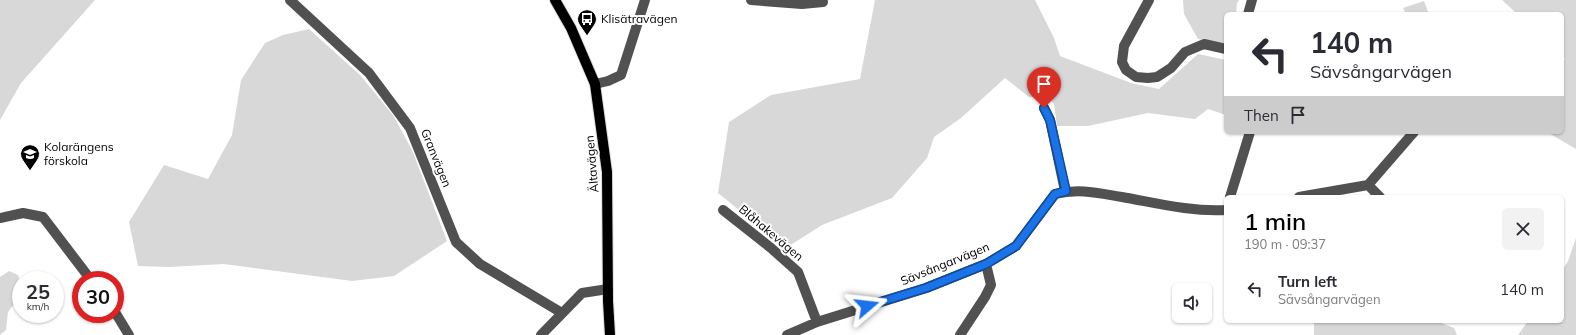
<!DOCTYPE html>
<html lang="en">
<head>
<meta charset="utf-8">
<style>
	:root { --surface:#fff; --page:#f2f2f3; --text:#2b2b33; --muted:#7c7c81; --accent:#000 }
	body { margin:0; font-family:Mulish,sans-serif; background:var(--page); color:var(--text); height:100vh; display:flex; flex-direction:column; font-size:15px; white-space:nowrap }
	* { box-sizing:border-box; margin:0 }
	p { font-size:13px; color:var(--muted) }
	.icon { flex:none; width:22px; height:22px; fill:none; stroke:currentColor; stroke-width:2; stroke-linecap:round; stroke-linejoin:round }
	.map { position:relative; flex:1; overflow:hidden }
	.drawer { position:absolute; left:1224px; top:195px; width:340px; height:128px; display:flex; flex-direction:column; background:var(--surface); border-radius:6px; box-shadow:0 1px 3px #0004 }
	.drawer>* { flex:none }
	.banner { position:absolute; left:1224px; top:12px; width:340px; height:122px; border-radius:6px; box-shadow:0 1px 3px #0004; background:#fff; color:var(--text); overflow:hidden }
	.tools { position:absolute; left:1172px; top:283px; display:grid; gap:8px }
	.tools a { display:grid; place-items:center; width:40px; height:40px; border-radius:6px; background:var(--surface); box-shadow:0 1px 3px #0004; font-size:20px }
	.speed { position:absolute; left:12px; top:271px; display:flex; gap:8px; font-size:20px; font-weight:700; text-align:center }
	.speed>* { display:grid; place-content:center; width:52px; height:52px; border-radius:50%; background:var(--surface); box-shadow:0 1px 3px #0004; line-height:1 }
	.speed small { font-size:10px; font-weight:400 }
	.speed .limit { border:6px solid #d22; background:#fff; color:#111 }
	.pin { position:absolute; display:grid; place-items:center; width:34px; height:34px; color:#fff; margin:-41px -17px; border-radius:50% 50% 50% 0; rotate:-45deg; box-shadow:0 0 4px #0007 }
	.pin .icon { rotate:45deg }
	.me { position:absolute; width:44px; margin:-22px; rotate:73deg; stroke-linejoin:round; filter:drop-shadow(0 0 3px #0008) }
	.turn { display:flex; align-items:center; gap:14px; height:84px; padding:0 20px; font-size:18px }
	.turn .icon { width:52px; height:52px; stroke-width:2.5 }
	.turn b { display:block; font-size:28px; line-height:34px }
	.then { display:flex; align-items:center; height:38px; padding:0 20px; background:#0003; gap:8px; font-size:15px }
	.round { display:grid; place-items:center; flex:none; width:42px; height:42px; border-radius:6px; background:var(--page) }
	.summary { display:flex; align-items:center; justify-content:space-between; height:68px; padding:0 20px }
	h1 { font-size:24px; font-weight:600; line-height:30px; color:var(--accent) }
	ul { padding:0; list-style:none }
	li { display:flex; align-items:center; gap:12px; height:52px; padding:0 20px }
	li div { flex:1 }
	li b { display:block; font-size:15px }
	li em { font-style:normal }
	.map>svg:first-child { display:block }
	.green { fill:#d8d8d8 }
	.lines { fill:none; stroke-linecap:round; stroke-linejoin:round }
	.major-casing { stroke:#dbdbdb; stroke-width:12 }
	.minor { stroke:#515151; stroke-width:10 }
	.major { stroke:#000; stroke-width:10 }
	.route-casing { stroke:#114b97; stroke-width:10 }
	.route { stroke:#1a73e8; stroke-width:7 }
	.labels { text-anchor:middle; stroke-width:4; stroke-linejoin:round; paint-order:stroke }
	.poi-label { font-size:12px; fill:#000; stroke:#fff; text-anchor:start }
	.street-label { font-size:12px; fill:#000; stroke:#fff }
</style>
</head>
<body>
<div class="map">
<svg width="1576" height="335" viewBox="0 0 1576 335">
	<rect width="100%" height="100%" fill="#fff"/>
	<path class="green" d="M 0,0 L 95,0 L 21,83 L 0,120 Z
		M 875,0 L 1035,0 L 1054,38 L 1060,56 L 1131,83 L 1159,89 L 1198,54 L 1226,60 L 1226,115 L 1208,109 L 1195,119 L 1148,113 L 1088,126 L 1057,126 L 1054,104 L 1049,98 L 1029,97 L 1005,78 L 961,118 L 934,137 L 927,158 L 892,198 L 822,225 L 786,248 L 718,193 L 729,122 L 771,95 L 860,79 Z
		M 1183,0 L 1239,0 L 1237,3 L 1236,14 L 1226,14 L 1226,44 L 1198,39 L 1184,14 Z
		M 1502,0 L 1576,0 L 1576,149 L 1547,132 L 1562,132 L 1562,63 L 1565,59 L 1562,56 L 1562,14 L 1517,14 Z
		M 1424,1 L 1429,14 L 1406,14 L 1403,8 Z
		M 309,29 L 360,75 L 393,115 L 412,150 L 447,241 L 394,276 L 352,281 L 224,264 L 169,267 L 138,266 L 129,222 L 164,165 L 208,179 L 232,135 L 241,80 L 265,43 L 283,35 Z
		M 1576,238 L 1576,335 L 1518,335 L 1528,321 L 1562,321 L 1562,271 L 1568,261 Z
		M 9,271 L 18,275 L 21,284 L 21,295 L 8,312 L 6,330 L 0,335 L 0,277 Z
		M 1314,321 L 1436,321 L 1454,328 L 1457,335 L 1314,335 Z"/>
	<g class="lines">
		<defs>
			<path id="major" d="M 555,0 L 571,28 L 595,84 L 607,172 L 608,301 L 610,335"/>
		</defs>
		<use href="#major" class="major-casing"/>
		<path class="minor" d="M 290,0 L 369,73 L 410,128 L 456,242 L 480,264 L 562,313
			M 751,0 L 802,4 L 823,2
			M 1149,0 L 1124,46 L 1122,62 L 1126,70 L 1136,77 L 1148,78 L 1157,77 L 1171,68 L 1185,52 L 1204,44 L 1226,49
			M 1248,14 L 1252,0
			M 595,84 L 608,81 L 621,75 L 645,0
			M 1044,108 L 1050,120 L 1065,191
			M 1368,185 L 1380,197
			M 1230,197 L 1250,132
			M 1299,197 L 1368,185 L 1414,132
			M 723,210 L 771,248 L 798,272 L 817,322
			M 0,218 L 23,213 L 43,217 L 91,280
			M 115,312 L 129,335
			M 541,335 L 582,293 L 608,289
			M 787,335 L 817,322 L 926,288 L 986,264 L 1016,246 L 1055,194 C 1079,188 1098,193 1122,197 C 1156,203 1191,212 1226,210
			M 960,335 L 985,297 L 991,285 L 986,264"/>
		<use href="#major" class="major"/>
	</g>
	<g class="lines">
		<defs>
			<path id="route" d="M 867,306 L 926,288 L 986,264 L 1016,246 L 1055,194 L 1066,191 L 1050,120 L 1044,108"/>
		</defs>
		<use href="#route" class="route-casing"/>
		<use href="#route" class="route"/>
	</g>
	<defs>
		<symbol id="bus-pin" viewBox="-11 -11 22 30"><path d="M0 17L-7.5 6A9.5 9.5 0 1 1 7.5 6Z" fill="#000" stroke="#fff"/><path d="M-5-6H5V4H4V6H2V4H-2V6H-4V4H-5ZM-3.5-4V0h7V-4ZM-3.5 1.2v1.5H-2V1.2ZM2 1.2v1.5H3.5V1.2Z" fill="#fff"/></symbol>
		<symbol id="school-pin" viewBox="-11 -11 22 30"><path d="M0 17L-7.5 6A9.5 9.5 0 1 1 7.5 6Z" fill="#000" stroke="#fff"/><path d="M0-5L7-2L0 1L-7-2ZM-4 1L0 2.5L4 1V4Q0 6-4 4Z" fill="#fff"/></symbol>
	</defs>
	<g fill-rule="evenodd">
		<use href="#bus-pin" x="576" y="8" width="22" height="30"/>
		<use href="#school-pin" x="19" y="143" width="22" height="30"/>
	</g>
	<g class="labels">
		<g class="poi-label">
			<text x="601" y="23">Klisätravägen</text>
			<text x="44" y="151">Kolarängens<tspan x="44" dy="14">förskola</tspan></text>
		</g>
		<g class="street-label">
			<text transform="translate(436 158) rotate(68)" y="4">Granvägen</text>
			<text transform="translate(592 164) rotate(-95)" y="4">Ältavägen</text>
			<text transform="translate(771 233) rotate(40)" y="4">Blåhakevägen</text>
			<text transform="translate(945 264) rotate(-22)" y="4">Sävsångarvägen</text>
		</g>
	</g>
</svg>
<div class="tools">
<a><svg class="icon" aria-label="sound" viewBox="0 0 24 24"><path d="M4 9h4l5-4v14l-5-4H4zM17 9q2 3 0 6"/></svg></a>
</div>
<div class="speed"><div>25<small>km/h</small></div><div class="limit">30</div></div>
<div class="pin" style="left:1044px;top:108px;background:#d93025"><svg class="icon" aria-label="arrive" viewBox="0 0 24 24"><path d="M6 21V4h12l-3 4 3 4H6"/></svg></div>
<svg class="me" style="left:867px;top:306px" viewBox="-20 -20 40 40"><path d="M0-17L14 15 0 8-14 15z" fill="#1a73e8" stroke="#fff" stroke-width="4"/></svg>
<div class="banner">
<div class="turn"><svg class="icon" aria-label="left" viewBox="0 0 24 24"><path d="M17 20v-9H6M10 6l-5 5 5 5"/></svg><div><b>140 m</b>Sävsångarvägen</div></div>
<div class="then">Then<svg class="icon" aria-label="arrive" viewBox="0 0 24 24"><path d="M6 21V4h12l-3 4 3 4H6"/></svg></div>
</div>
<section class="drawer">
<div class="summary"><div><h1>1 min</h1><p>190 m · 09:37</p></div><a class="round"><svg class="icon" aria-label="close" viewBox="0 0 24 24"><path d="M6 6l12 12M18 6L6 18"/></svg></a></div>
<ul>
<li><svg class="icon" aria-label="left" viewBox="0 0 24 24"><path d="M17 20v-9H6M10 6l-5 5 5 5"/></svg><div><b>Turn left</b><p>Sävsångarvägen</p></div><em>140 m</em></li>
</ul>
</section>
</div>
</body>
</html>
